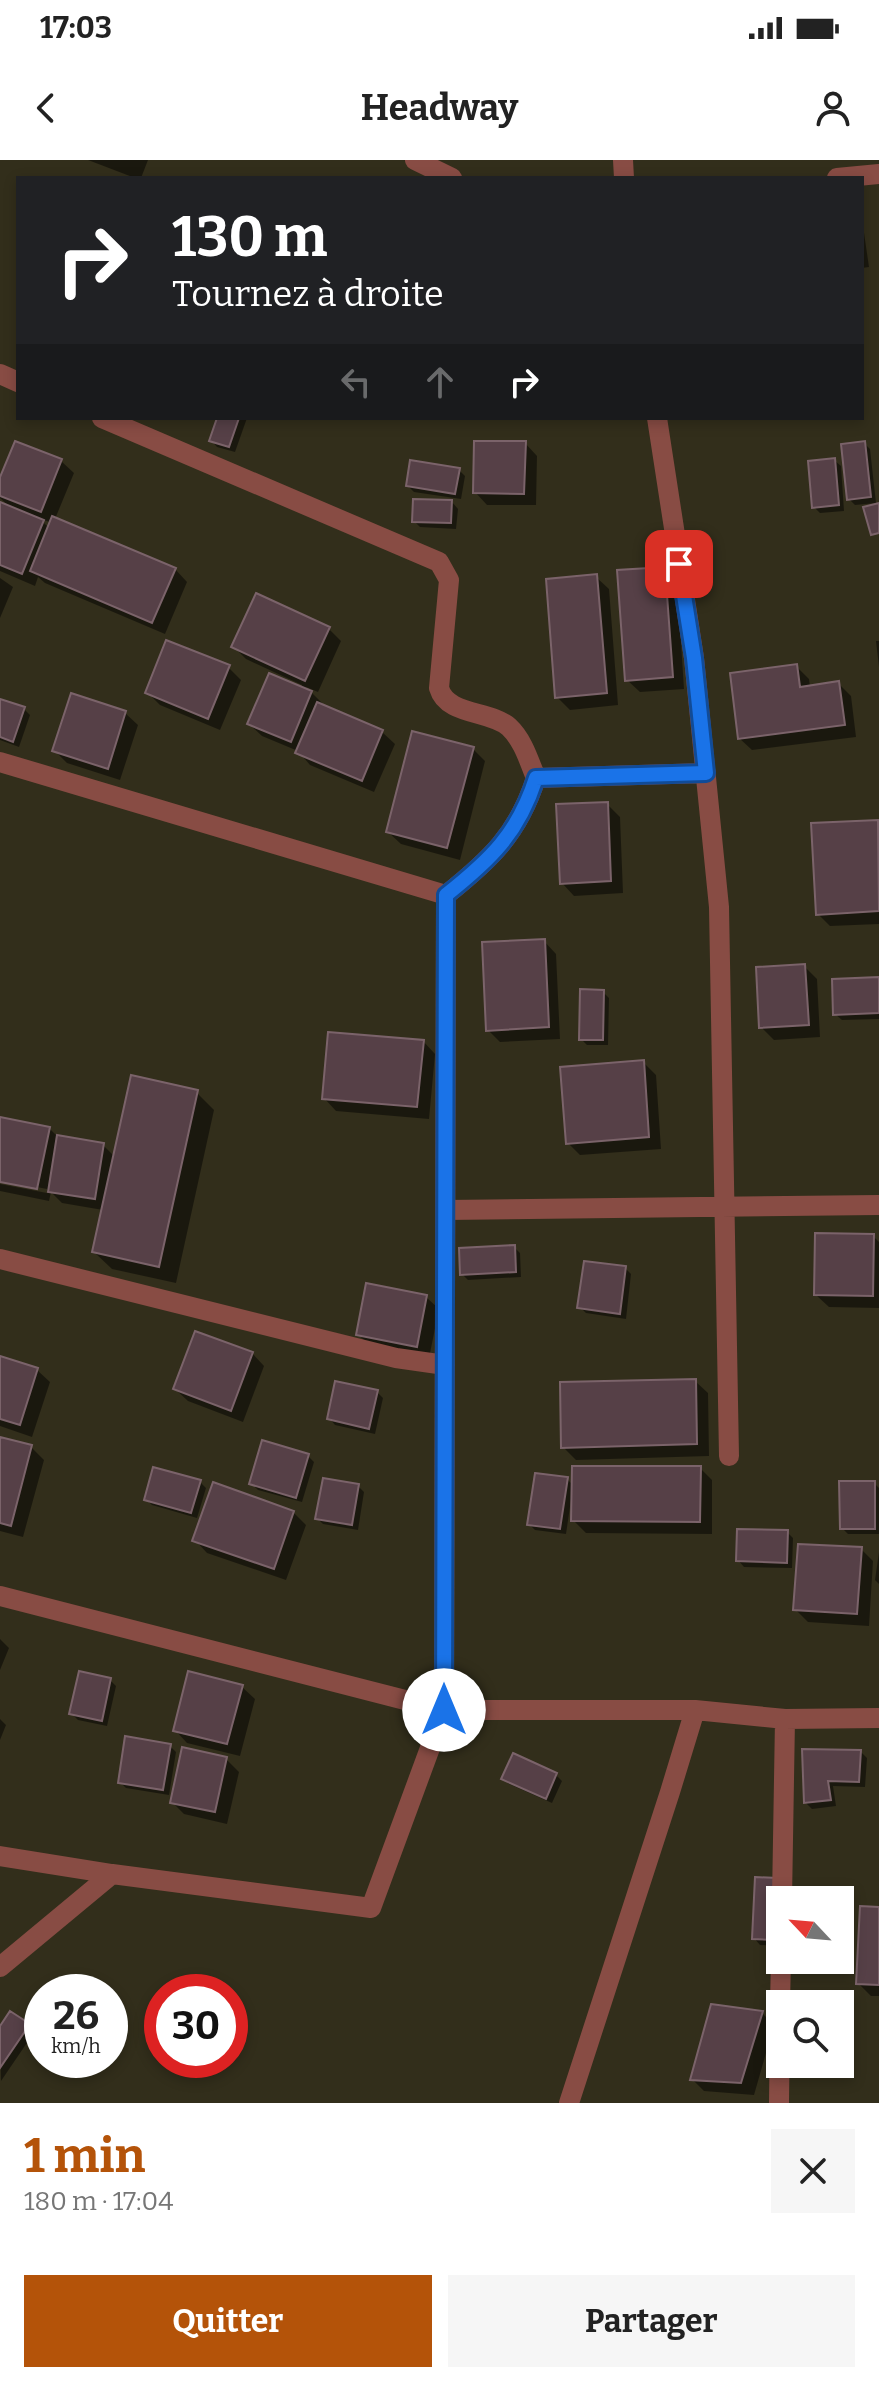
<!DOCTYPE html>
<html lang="fr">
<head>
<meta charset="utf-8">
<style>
	:root { --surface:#fff; --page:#f6f6f6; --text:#222; --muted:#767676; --accent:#b45309 }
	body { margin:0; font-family:Bitter,serif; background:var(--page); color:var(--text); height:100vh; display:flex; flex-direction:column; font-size:30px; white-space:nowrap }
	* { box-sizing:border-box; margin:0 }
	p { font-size:26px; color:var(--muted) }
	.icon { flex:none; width:44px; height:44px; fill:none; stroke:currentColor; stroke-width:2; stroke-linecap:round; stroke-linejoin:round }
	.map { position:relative; height:1943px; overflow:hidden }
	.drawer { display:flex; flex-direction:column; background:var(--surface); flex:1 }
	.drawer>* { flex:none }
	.guide { position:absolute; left:16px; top:16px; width:848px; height:244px; border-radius:0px; box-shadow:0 4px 12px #0003; background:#202124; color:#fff; overflow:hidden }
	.needle { width:52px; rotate:296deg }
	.fabs { position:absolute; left:766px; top:1726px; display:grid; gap:16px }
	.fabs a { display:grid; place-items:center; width:88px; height:88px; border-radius:0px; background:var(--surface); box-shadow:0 4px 12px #0003; font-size:40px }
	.speed { position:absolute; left:24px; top:1814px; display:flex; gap:16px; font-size:40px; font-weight:700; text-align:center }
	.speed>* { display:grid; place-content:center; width:104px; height:104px; border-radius:50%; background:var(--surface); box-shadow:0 4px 12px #0003; line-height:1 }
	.speed small { font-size:20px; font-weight:400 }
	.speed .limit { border:12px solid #d22; background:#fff; color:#111 }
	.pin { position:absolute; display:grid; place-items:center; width:68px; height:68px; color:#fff; margin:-34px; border-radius:16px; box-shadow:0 4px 12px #0006 }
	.me { position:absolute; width:88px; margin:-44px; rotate:0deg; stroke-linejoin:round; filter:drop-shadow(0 0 6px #0008) }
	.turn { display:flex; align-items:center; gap:28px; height:168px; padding:0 24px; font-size:36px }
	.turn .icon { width:104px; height:104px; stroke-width:2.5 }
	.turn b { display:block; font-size:56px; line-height:68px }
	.lanes { display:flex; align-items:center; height:76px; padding:0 24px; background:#0003; justify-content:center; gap:40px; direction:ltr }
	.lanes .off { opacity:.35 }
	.round { display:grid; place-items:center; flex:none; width:84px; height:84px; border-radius:0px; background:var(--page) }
	.overview { display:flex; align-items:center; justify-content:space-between; height:136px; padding:0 24px }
	h1 { font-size:48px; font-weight:700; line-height:60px; color:var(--accent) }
	.primary-button { display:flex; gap:16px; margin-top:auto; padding:16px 24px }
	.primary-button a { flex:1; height:92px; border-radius:0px; background:var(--accent); color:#fff; font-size:32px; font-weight:700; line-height:92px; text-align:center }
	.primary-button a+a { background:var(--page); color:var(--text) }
	.status { display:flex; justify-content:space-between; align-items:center; height:56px; padding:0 40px; background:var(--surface); direction:ltr }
	.status svg { height:22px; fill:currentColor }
	header { display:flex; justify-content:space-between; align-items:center; height:104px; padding:0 24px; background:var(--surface); font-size:36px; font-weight:700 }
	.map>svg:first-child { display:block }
	.shadow { fill:#0007; fill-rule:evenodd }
	.building { fill:#564047; stroke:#7b636a; stroke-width:2 }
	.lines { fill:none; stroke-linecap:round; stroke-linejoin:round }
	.street { stroke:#884c44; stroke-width:20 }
	.route-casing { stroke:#114b97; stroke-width:20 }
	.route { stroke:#1a73e8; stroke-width:14 }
</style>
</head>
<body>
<div class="status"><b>17:03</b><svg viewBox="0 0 49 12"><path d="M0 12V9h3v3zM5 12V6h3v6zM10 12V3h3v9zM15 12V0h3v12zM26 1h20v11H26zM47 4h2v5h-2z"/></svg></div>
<header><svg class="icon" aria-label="back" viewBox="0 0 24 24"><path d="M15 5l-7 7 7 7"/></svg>Headway<svg class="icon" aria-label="person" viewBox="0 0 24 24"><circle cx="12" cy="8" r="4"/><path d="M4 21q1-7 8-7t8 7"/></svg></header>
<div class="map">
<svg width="879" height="1943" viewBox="0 0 879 1943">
	<rect width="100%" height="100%" fill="#322e1b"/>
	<path class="shadow" d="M 88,0 L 148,0 L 141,18 L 135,18 Z
		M 862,59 L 869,107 L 862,108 Z
		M 219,258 L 247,258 L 235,292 L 217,287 L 211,280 Z
		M 525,283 L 537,296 L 536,345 L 487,345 L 475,332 Z
		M 864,283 L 870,289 L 876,343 L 855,345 L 849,339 Z
		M 834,300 L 841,306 L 844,351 L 820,353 L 814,347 Z
		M 61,301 L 74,313 L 55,359 L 175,409 L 187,422 L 165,474 L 45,423 L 38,417 L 35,426 L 0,411 L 0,344 L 11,348 L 0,338 L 0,322 ZM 39,358 L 52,363 L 49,368 Z
		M 459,310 L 465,316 L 461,339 L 414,332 L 408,326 Z
		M 452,342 L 458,349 L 456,369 L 420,367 L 414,361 Z
		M 664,409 L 677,421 L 684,529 L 640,532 L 627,520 Z
		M 596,417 L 609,429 L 618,545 L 570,550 L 557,537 Z
		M 0,418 L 13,427 L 0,458 Z
		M 329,469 L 341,481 L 318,532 L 306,527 L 324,545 L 382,572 L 395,584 L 374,632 L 310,605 L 298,591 L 262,576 L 249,564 L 301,528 L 302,525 L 246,499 L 233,486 Z
		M 876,481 L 879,481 L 879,507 Z
		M 796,506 L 809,519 L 810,527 L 839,524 L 851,536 L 856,577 L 752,590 L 739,578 Z
		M 228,507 L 241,520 L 220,570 L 160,545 L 147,532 Z
		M 0,541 L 24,549 L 30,555 L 19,587 L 0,580 Z
		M 125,553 L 138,565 L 120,620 L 67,603 L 55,591 Z
		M 473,589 L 485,601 L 460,700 L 401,684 L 388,672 Z
		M 607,644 L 620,657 L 623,733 L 574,736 L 562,723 Z
		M 877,662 L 879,663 L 879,764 L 830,766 L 818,754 Z
		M 544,781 L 556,794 L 560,879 L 500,882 L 488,870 Z
		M 805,807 L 817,819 L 820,877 L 774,880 L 761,867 Z
		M 879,819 L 879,859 L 842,860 L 835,854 Z
		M 603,832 L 609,838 L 608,885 L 587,885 L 581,879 Z
		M 423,881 L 435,894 L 429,959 L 336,951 L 324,938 Z
		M 643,902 L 656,915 L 661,989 L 580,995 L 568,983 Z
		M 196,932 L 214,950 L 176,1123 L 112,1109 L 94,1092 L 103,1050 L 62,1043 L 51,1032 L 49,1041 L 0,1031 L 0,1024 L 47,1033 L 47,1029 L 0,1020 L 0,959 L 49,968 L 58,977 L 103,985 L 115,997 Z
		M 873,1076 L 879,1082 L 879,1148 L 829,1147 L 816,1135 Z
		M 514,1087 L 520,1093 L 521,1117 L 468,1120 L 462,1114 Z
		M 625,1108 L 631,1114 L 626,1159 L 586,1153 L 580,1147 Z
		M 426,1137 L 439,1149 L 429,1198 L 371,1187 L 358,1174 Z
		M 252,1193 L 264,1206 L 243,1262 L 188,1241 L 175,1229 Z
		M 0,1198 L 37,1210 L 50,1222 L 32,1277 L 0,1266 Z
		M 695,1221 L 708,1233 L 709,1296 L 576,1300 L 563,1287 Z
		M 377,1232 L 383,1238 L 375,1274 L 335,1265 L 329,1258 Z
		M 0,1279 L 31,1287 L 44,1300 L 23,1377 L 0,1371 Z
		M 308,1296 L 314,1302 L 302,1342 L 258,1330 L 252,1324 Z
		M 700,1308 L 712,1320 L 712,1374 L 586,1373 L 573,1360 L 574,1340 L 571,1340 L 566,1374 L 535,1370 L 529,1364 L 567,1319 L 574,1326 Z
		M 200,1322 L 206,1328 L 197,1358 L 152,1345 L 146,1339 Z
		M 874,1323 L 879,1328 L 879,1374 L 848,1374 L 842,1368 Z
		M 358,1326 L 364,1332 L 358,1370 L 323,1364 L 317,1358 Z
		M 293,1352 L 306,1365 L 286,1420 L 207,1393 L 195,1380 Z
		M 787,1372 L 793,1378 L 792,1408 L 744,1407 L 738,1400 Z
		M 861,1389 L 873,1401 L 869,1466 L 808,1462 L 795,1449 Z
		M 879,1392 L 879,1424 L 875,1420 Z
		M 0,1479 L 9,1488 L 0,1510 Z
		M 110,1520 L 116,1526 L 107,1566 L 78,1560 L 72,1554 Z
		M 242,1527 L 255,1539 L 240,1596 L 187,1583 L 175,1570 Z
		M 0,1559 L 6,1565 L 0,1580 Z
		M 170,1586 L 176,1592 L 169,1635 L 126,1628 L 120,1622 Z
		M 804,1591 L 861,1592 L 867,1598 L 865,1627 L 833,1626 L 836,1646 L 812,1649 L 806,1643 Z
		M 226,1599 L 239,1612 L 227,1664 L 184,1654 L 172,1642 Z
		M 556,1615 L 562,1621 L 552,1643 L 509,1624 L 503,1618 Z
		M 780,1740 L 779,1786 L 760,1785 L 754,1778 Z
		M 879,1749 L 879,1836 L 871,1836 L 858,1823 Z
		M 762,1853 L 774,1865 L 754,1935 L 704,1931 L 692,1919 Z
		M 29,1865 L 35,1871 L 1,1921 L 0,1870 Z"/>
	<path class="building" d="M 217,258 L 239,258 L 229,287 L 209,281 Z
		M 15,281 L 62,299 L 41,352 L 0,336 L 0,317 Z
		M 474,281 L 526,281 L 524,334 L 473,333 Z
		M 865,281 L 871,337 L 847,340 L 841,284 Z
		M 835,298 L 839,345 L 812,348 L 808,301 Z
		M 410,300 L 460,308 L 455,334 L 406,326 Z
		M 413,339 L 452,340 L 451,363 L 412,362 Z
		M 0,342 L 44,360 L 22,414 L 0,405 Z
		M 879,343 L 879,373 L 871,375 L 863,347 Z
		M 52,356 L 176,408 L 152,463 L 30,411 Z
		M 665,407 L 673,517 L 625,521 L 617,410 Z
		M 597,414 L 607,533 L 555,538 L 546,419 Z
		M 256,433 L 330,467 L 305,521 L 231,487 Z
		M 166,480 L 230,505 L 208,559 L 145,533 Z
		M 797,504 L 800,527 L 839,521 L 845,565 L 738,579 L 730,513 Z
		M 269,513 L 312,531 L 291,582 L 247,564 Z
		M 71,533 L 126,551 L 108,609 L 52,591 Z
		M 0,539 L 25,547 L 13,582 L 0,577 Z
		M 317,542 L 383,570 L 362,621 L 295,593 Z
		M 412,571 L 474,587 L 447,688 L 386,672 Z
		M 608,642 L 611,721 L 560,724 L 556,644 Z
		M 878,660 L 879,751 L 816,755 L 811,663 Z
		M 545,779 L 549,867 L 486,871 L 482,782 Z
		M 805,804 L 809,865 L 759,868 L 756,807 Z
		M 879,817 L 879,853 L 833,855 L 832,819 Z
		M 580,829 L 604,830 L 603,880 L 579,880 Z
		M 328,872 L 424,880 L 417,947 L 322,939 Z
		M 644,900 L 649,977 L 566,984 L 560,907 Z
		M 131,915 L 198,930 L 159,1107 L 92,1092 Z
		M 0,957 L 50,967 L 37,1029 L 0,1022 Z
		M 57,975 L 104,983 L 95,1039 L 48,1032 Z
		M 815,1073 L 874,1074 L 873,1136 L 814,1135 Z
		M 515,1085 L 516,1112 L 460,1115 L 459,1088 Z
		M 584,1101 L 626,1106 L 620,1154 L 577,1148 Z
		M 366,1123 L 427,1135 L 417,1187 L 356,1175 Z
		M 195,1171 L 253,1192 L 231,1251 L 173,1229 Z
		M 0,1196 L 38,1208 L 20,1265 L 0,1259 Z
		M 696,1219 L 697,1284 L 561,1288 L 560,1222 Z
		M 335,1221 L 378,1230 L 369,1269 L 327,1259 Z
		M 0,1277 L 32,1285 L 11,1366 L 0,1363 Z
		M 262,1280 L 309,1294 L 296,1338 L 249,1324 Z
		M 572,1306 L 701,1306 L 700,1362 L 571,1361 Z
		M 153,1307 L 201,1320 L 191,1353 L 144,1340 Z
		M 535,1313 L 568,1317 L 560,1369 L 527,1365 Z
		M 323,1318 L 359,1324 L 352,1365 L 315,1359 Z
		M 839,1321 L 875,1321 L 875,1369 L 840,1369 Z
		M 213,1322 L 294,1351 L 274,1409 L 192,1381 Z
		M 737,1369 L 788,1370 L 787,1403 L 736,1401 Z
		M 798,1384 L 862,1387 L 857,1454 L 793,1450 Z
		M 79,1511 L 111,1518 L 102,1561 L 69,1554 Z
		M 188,1511 L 243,1525 L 227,1584 L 173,1571 Z
		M 125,1576 L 171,1584 L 163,1630 L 118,1623 Z
		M 182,1587 L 227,1597 L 215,1652 L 170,1643 Z
		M 802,1589 L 861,1590 L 859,1622 L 828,1621 L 831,1640 L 804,1643 Z
		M 513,1593 L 557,1613 L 546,1639 L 501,1619 Z
		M 755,1717 L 777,1718 L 774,1780 L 752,1779 Z
		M 860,1746 L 879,1747 L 879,1825 L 856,1824 Z
		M 711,1844 L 763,1851 L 741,1923 L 690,1920 Z
		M 10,1851 L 30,1864 L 0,1908 L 0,1866 Z"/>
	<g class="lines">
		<path class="street" d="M 415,0 L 452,18
			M 623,0 L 624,18
			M 837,18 L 879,14
			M 0,214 L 18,222
			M 102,258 L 439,402 L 449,420 L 439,528 C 447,556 490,550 509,567 C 523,580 529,601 536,618
			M 657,258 L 694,498 L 719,747 L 729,1296
			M 0,602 L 446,735
			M 446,735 C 490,700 518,674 536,618 L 706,613
			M 446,1050 L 879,1045
			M 0,1099 L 396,1198 L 445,1205
			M 0,1436 L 444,1550 L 695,1550 L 785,1559 L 879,1558
			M 0,1696 L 112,1714 L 371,1748 L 444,1550 L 446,735
			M 782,1740 L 785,1559
			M 0,1807 L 112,1714
			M 780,1844 L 781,1800
			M 569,1943 L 670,1632 L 695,1550
			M 779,1943 L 780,1864"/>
	</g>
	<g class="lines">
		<defs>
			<path id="route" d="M 444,1550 L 446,735 C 490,700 518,674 536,618 L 706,613 L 694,498 L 679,404"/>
		</defs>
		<use href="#route" class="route-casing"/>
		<use href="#route" class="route"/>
	</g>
</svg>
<div class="fabs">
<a><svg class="needle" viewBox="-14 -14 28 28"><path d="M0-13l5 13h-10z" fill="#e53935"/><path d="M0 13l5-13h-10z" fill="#767676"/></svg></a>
<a><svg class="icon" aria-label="search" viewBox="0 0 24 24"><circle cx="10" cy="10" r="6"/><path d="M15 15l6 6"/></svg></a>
</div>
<div class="speed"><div>26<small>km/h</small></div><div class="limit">30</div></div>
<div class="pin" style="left:679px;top:404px;background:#d93025"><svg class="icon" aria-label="arrive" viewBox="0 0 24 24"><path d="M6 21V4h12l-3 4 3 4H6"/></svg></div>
<svg class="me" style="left:444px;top:1550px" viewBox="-20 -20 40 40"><circle r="19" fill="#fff"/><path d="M0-13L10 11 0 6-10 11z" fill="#1a73e8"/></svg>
<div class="guide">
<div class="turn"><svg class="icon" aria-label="right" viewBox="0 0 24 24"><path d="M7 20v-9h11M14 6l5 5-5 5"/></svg><div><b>130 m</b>Tournez à droite</div></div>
<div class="lanes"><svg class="icon off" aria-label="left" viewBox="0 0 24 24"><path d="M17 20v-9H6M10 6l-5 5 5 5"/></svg><svg class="icon off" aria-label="ahead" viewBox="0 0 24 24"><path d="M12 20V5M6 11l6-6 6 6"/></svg><svg class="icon" aria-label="right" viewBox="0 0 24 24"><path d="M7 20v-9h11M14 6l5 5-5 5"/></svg></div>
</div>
</div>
<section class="drawer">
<div class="overview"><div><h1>1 min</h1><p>180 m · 17:04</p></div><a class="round"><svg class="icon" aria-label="close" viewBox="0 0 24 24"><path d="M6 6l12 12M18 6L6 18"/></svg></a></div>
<div class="primary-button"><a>Quitter</a><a>Partager</a></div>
</section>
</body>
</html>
